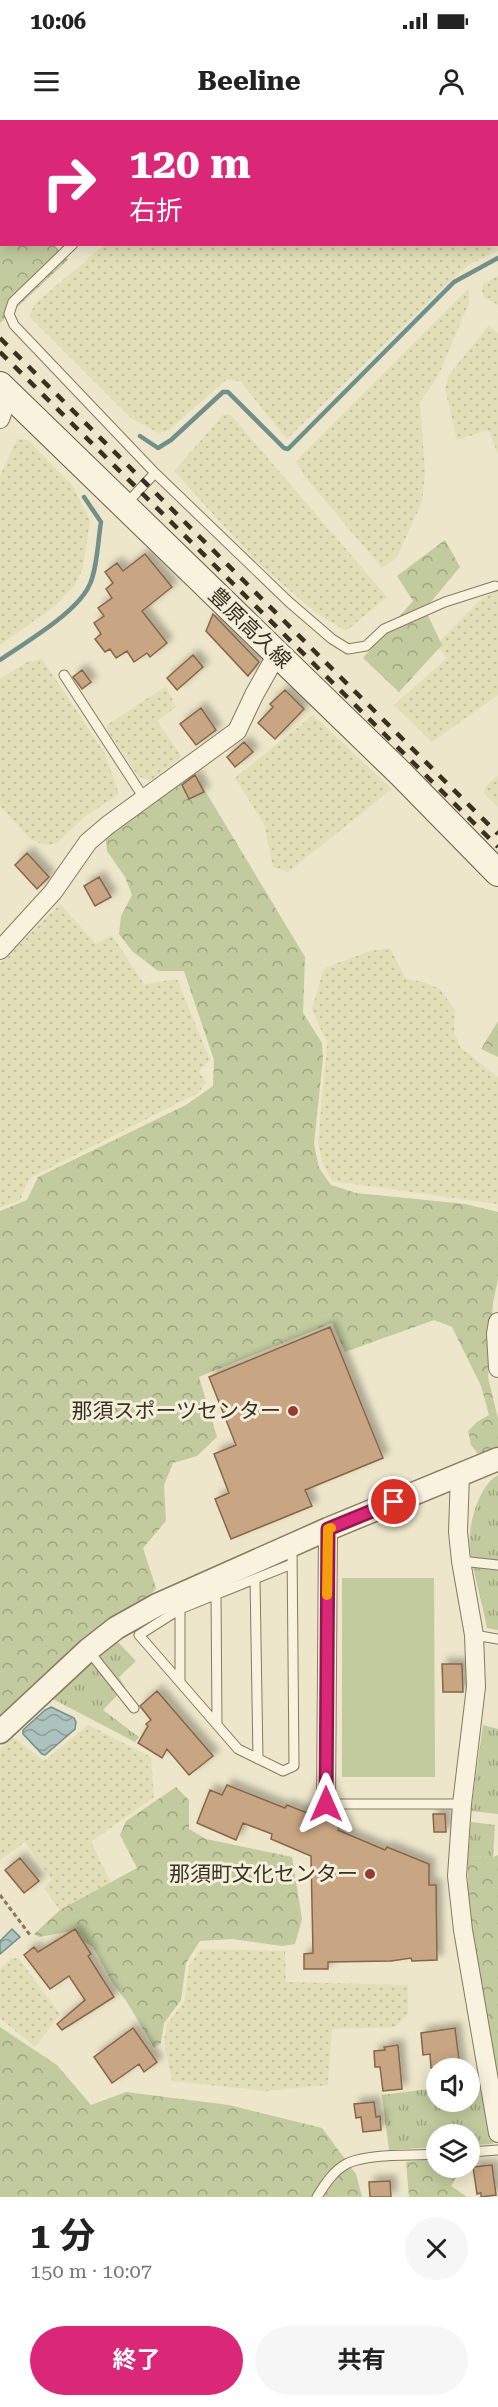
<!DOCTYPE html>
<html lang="ja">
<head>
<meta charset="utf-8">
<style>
	:root { --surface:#fff; --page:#f6f6f6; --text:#222; --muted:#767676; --accent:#db2777 }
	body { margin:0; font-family:"Roboto Serif","Noto Sans JP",serif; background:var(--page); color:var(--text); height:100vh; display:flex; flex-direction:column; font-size:22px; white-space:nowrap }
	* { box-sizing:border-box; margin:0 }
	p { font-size:20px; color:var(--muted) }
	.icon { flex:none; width:33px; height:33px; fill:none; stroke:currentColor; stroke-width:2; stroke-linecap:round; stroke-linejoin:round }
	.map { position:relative; height:2077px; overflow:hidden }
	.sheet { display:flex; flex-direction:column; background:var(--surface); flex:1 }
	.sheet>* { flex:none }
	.guide { position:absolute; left:0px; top:0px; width:498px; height:126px; box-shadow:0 3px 15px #0003; background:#db2777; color:#fff; overflow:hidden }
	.buttons { position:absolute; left:426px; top:1938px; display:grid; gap:12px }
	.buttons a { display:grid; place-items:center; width:54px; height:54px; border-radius:50%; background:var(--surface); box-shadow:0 3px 15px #0003; font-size:30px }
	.pin { position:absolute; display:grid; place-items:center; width:51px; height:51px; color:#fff; margin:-26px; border:3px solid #fff; border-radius:50%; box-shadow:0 2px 6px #0007 }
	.me { position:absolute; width:66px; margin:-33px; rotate:0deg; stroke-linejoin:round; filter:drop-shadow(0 0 4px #0008) }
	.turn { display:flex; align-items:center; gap:21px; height:126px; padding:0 30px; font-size:27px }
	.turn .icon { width:78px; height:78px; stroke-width:2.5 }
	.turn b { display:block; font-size:42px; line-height:51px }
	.round { display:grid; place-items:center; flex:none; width:63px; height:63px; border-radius:32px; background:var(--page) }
	.summary { display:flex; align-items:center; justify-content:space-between; height:102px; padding:0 30px }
	h1 { font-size:36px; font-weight:700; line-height:45px }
	.cta { display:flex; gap:12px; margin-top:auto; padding:12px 30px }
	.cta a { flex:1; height:69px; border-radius:36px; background:var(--accent); color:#fff; font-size:24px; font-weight:700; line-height:69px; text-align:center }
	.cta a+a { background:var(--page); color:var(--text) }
	.status { display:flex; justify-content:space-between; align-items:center; height:42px; padding:0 30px; background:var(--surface); direction:ltr }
	.status svg { height:16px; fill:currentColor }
	header { display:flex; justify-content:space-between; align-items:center; height:78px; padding:0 30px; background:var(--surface); font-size:27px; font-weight:700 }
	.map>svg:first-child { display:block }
	.farmland { fill:url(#farmland-dots) }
	.grass { fill:url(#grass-tufts) }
	.forest { fill:url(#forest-crowns) }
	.pitch { fill:#c1cb9e }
	.water { fill:url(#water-waves); stroke:#71908b; stroke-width:1.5 }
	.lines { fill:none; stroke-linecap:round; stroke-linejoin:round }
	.stream { stroke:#71908b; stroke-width:4.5 }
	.building { fill:#c9a683; stroke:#876646; stroke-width:1.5; filter:url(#shadow) }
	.service-casing { stroke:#89795f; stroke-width:11 }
	.minor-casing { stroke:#89795f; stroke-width:20 }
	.tertiary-casing { stroke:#89795f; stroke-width:25 }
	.secondary-casing { stroke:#6b5b42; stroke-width:28 }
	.path { stroke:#89795f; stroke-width:3; stroke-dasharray:4.5 3; stroke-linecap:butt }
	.service { stroke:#f8f2de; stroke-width:9 }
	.minor { stroke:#f8f2de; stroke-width:18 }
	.tertiary { stroke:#f8f2de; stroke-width:22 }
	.secondary { stroke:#f8f2de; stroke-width:26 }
	.rail { stroke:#3a3022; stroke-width:4.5; stroke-dasharray:10 10; stroke-linecap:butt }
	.route-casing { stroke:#8e194d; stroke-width:15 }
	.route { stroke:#db2777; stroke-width:10 }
	.slow { stroke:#f59e0b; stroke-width:10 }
	.poi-dot { fill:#953b32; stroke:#f4efda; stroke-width:2 }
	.labels { text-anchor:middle; stroke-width:6; stroke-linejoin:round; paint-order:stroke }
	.street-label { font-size:21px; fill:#3a3022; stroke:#f4efda }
	.poi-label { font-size:21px; fill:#3a3022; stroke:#f4efda; text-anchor:end }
</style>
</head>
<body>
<div class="status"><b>10:06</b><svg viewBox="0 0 49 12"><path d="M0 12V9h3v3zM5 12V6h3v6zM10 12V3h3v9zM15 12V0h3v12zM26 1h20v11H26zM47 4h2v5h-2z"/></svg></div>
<header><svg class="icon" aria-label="menu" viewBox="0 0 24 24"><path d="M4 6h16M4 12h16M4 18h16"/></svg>Beeline<svg class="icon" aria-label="person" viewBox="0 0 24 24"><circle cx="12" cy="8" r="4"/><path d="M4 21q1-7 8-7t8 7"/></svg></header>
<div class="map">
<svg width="498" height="2077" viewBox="0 0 498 2077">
	<defs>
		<pattern id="farmland-dots" width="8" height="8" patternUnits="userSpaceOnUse" patternTransform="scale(1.5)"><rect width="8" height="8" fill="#e2dfb8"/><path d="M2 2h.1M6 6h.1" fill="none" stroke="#c3c09e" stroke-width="1.8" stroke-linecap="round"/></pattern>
		<pattern id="grass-tufts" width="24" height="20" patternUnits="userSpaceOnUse" patternTransform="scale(1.5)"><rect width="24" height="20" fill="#c1cb9e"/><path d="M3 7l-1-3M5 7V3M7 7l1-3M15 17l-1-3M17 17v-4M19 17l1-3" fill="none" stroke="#9ea580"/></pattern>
		<pattern id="forest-crowns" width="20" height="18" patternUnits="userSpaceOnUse" patternTransform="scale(1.5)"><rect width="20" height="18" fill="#c1cb9e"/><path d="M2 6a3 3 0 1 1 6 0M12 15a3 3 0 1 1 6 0" fill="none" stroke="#9ea580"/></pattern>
		<pattern id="water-waves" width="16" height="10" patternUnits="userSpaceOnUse" patternTransform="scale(1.5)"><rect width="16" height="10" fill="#abc2bd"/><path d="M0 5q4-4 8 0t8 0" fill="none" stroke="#8c9e99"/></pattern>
		<filter id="shadow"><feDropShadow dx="5.5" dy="-5.5" stdDeviation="3" flood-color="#0004"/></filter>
	</defs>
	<rect width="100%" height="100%" fill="#ede6ca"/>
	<path class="farmland" d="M 253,0 L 438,0 L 439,1 L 251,1 Z
		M 497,89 L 498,131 L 470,144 L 451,160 L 287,319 L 240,261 L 226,260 L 169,310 L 159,313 L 132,299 L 29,196 L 35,184 L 104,125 L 496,124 Z
		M 498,156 L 498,185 L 484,177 L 482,170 L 483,164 Z
		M 469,168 L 469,183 L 438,256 L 420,282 L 425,352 L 422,382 L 397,437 L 382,448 L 306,358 L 296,341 Z
		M 489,205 L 498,213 L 498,334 L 488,310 L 457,320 L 445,269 L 449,255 Z
		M 230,294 L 387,477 L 346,511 L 315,492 L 257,442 L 174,351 L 223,295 Z
		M 17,319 L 28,320 L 72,365 L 90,400 L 83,448 L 75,465 L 55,486 L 0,525 L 0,356 Z
		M 498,469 L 498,575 L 432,622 L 394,585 L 447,538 L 436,525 L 480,480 Z
		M 42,539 L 104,632 L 119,674 L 83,698 L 57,723 L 46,725 L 31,720 L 0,686 L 0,559 L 27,542 Z
		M 166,566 L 176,587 L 157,601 L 182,637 L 150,661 L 138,656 L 107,610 L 107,605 Z
		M 313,595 L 392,669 L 288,752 L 273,747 L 264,704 L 235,658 Z
		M 498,655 L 498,687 L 484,673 L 485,667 Z
		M 60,784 L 96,824 L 112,815 L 144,864 L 177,859 L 210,940 L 199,951 L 206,963 L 198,973 L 30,1058 L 20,1080 L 0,1088 L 0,843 Z
		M 390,828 L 406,859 L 424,862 L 440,869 L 455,890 L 454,913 L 461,928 L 498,957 L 498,1084 L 332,1061 L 323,1045 L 318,1023 L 327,923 L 312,889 L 324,848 L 370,831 Z
		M 88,1605 L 151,1637 L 154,1677 L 91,1722 L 111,1763 L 60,1790 L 44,1768 L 52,1759 L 25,1722 L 0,1740 L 0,1629 L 13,1617 L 44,1641 Z
		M 201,1829 L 285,1831 L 286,1862 L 408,1865 L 408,1894 L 395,1907 L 332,1909 L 328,1965 L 265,1971 L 172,1961 L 164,1920 L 167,1904 L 184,1882 L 189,1846 Z
		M 18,1838 L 60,1894 L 35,1927 L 0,1898 L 0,1849 L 11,1839 Z"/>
	<path class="grass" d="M 498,1355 L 498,1510 L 487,1508 C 482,1482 474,1456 470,1430 C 467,1408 478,1366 498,1355 Z
		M 117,1521 L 136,1541 L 119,1557 L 125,1567 L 103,1590 L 139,1617 L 135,1622 L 51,1578 Z
		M 483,1605 L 498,1609 L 498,1694 L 471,1691 Z
		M 471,1702 L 495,1705 L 493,1737 L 468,1736 Z
		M 482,1962 L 493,2024 L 470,2025 L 470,2014 L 436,2014 L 436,2027 L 389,2030 L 382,1975 L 436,1968 L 436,1982 L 470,1982 L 470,1963 Z"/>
	<path class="forest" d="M 0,68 L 2,124 L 54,125 L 68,140 L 0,203 Z
		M 445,420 L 460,447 L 425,489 L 442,525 L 399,572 L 363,538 L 413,481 L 397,456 Z
		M 195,654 L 305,837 L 303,893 L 322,923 L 323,938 L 314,1024 L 319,1048 L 331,1065 L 356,1073 L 465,1084 L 498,1092 L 498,1159 L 493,1183 L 488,1257 L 498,1299 L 498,1326 L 491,1331 L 478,1334 L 471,1325 L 468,1311 L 477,1302 L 489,1295 L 481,1266 L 452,1207 L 434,1200 L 345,1232 L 332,1203 L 199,1257 L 217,1317 L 197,1336 L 173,1343 L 164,1365 L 166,1401 L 143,1428 L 156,1468 L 143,1484 L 0,1600 L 0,1091 L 27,1080 L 38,1057 L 186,985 L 213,966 L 214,940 L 184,851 L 158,851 L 132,831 L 119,814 L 121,796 L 132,775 L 125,757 L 107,731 L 105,714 Z
		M 498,901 L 498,937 L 481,929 Z
		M 176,1667 L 189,1680 L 189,1709 L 206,1719 L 292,1737 L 302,1799 L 295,1824 L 282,1826 L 232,1819 L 200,1821 L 186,1843 L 181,1880 L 164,1903 L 161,1923 L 154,1928 L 127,1882 L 112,1862 L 93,1827 L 67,1812 L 39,1817 L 34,1814 L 60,1790 L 137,1748 L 120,1715 L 126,1701 Z
		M 498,1735 L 498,1959 C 484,1886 465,1811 468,1736 L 493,1737 Z
		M 0,1907 L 57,1945 L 91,1985 L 126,1972 L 229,1985 L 322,2008 L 356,2054 L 362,2077 L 0,2077 Z
		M 436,2038 L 436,2048 L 462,2048 L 451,2066 L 467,2077 L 409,2077 L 406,2042 Z"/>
	<path class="pitch" d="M 342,1458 L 434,1458 L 435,1657 L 342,1657 Z"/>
	<path class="water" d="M 51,1587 L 74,1598 L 76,1602 L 75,1609 L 45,1635 L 42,1634 L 23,1614 L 23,1610 L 45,1590 Z
		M 12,1809 L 20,1817 L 0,1834 L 0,1821 Z"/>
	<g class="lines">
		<path class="stream" d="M 447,0 L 448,2
			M 496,76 L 498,78
			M 140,316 L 158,328 L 171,320 L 223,272 L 228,272 L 284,328 L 288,329 L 454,162 L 498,138
			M 0,540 C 25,523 76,493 89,466 C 97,451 98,420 101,402 L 84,377"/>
	</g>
	<path class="building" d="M 145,434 L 172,467 L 142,491 L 167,523 L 150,537 L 147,533 L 134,542 L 127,531 L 116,538 L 110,529 L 105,532 L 95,519 L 101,514 L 94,503 L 104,496 L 98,488 L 112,478 L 106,469 L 113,463 L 105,452 L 117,443 L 123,451 Z
		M 213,494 L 259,542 L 248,556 L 206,511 Z
		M 193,535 L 203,547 L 177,570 L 167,558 Z
		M 82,550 L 91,562 L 82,569 L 73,557 Z
		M 285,570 L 304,589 L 275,619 L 258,603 L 273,587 L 270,584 Z
		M 201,588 L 216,610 L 196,625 L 180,604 Z
		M 244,622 L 253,632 L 235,647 L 227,637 Z
		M 195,655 L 204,672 L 189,679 L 182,665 Z
		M 27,733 L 49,757 L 37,769 L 15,745 Z
		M 99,757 L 111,777 L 95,786 L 84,766 Z
		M 330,1207 L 383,1338 L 305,1370 L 312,1386 L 231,1419 L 215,1379 L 229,1373 L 214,1334 L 236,1325 L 209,1257 Z
		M 442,1544 L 462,1544 L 463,1572 L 443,1572 Z
		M 157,1571 L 213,1636 L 189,1655 L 167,1629 L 162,1638 L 138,1623 L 148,1606 L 146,1604 L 151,1600 L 140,1586 Z
		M 227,1665 L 285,1688 L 287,1685 L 340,1706 L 338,1710 L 385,1730 L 387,1727 L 429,1744 L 429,1765 L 436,1765 L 437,1840 L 412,1841 L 411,1838 L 391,1841 L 328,1842 L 328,1849 L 304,1849 L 304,1834 L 313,1833 L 311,1736 L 271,1719 L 272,1714 L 243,1703 L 236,1720 L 197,1703 L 210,1670 L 222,1675 Z
		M 433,1694 L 445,1694 L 446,1712 L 434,1712 Z
		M 20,1738 L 39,1761 L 24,1773 L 5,1750 Z
		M 75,1809 L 91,1834 L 88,1836 L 114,1877 L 62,1910 L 57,1904 L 85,1880 L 69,1856 L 50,1869 L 24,1835 L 34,1827 L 38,1832 Z
		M 133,1908 L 157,1942 L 144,1952 L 139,1944 L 112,1963 L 94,1937 Z
		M 455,1908 L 460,1948 L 431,1948 L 430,1934 L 423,1935 L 421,1913 Z
		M 398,1925 L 402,1969 L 383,1971 L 380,1947 L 375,1947 L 374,1931 L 385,1930 L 384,1927 Z
		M 374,1982 L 376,1997 L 380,1996 L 381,2010 L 363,2012 L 361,1997 L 356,1998 L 354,1984 Z
		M 492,2045 L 496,2075 L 481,2077 L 481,2073 L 477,2074 L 473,2047 Z
		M 390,2061 L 391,2077 L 370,2077 L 369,2062 Z"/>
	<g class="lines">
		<defs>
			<path id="service" d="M 464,0 L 465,2
				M 232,2 L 234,0
				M 496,49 L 498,52
				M 73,124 L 13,182 L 9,194 L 14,205 L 155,353 L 289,482 L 332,519 L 348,529 L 366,526 L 384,509 L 445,482 L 495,466
				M 126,384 L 155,353
				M 64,555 L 144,678
				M 292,1427 L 294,1646 L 283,1651 L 238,1629 L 139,1515 L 180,1489 L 292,1444
				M 461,1441 L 498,1445
				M 255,1459 L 258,1639
				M 216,1474 L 217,1605
				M 474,1515 L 498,1519
				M 88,1530 L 134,1588
				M 180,1562 L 180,1489
				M 326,1684 L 462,1684
				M 470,2032 L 498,2030
				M 317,2077 C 325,2064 334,2050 348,2043 C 371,2033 411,2036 436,2034"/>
			<path id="minor" d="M 0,299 L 9,274
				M 0,830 L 53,772 L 88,722 L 108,705 L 237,611 L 254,575 L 277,534
				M 498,1202 L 496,1214 L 498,1248
				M 460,1354 L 458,1412 L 461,1441 L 474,1515 L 476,1567 L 462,1684 L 457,1756 L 463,1810 L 498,2013
				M 326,1684 L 328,1409"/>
			<path id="tertiary" d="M 0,1612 L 88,1530 L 116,1508 L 157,1485 L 328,1409 L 498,1339"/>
			<path id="secondary" d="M 0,265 L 401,654 L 498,753"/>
		</defs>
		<use href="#service" class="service-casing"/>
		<use href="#minor" class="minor-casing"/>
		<use href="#tertiary" class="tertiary-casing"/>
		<use href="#secondary" class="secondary-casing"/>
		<path class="path" d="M 0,1775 L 30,1815"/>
		<use href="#service" class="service"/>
		<use href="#minor" class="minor"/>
		<use href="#tertiary" class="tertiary"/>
		<use href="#secondary" class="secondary"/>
		<path class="rail" d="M 0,218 L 498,714
			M 0,232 L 498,727"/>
	</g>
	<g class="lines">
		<defs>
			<path id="route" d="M 326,1684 L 328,1409 L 394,1382"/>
		</defs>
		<use href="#route" class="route-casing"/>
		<use href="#route" class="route"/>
		<path class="slow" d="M 327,1475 L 328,1409 L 331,1408"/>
	</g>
	<g class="poi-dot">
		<circle cx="293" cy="1291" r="6"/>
		<circle cx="370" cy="1754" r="6"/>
	</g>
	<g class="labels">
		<g class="street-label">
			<text transform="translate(250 508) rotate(44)" y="7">豊原高久線</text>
		</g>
		<g class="poi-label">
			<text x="281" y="1298">那須スポーツセンター</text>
			<text x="358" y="1761">那須町文化センター</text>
		</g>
	</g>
</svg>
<div class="buttons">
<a><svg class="icon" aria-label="sound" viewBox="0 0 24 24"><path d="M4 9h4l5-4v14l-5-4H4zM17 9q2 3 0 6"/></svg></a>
<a><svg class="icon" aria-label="layers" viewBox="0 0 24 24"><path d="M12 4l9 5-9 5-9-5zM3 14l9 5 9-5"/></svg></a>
</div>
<div class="pin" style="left:394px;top:1382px;background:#d93025"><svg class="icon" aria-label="arrive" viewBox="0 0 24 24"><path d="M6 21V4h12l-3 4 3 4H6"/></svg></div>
<svg class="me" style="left:326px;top:1684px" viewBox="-20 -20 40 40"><path d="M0-17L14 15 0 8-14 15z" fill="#db2777" stroke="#fff" stroke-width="4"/></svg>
<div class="guide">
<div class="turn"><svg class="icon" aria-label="right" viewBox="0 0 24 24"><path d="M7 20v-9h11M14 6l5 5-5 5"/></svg><div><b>120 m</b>右折</div></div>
</div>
</div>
<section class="sheet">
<div class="summary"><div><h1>1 分</h1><p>150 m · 10:07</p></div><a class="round"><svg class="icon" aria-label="close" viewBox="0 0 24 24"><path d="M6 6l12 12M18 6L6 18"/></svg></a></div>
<div class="cta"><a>終了</a><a>共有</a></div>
</section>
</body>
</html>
